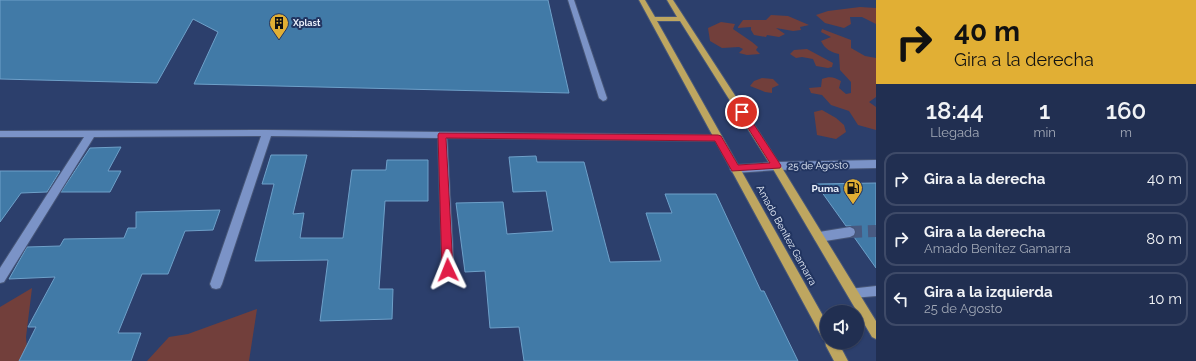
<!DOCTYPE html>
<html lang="es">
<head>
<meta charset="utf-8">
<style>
	:root { --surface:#212f51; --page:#293758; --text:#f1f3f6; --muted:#a2a9b7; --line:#3e4a68 }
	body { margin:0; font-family:Raleway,sans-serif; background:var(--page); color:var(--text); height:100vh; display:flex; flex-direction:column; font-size:15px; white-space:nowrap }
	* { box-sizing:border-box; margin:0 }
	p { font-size:13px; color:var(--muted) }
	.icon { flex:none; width:22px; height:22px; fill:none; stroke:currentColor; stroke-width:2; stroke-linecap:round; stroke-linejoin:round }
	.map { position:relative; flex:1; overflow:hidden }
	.side { display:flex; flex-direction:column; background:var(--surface); width:320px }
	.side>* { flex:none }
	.guide { background:#e1af34; color:#111; overflow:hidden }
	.fabs { position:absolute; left:820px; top:305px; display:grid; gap:8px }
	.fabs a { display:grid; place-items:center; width:44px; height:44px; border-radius:50%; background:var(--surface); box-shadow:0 1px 3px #0004,0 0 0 1px var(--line); font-size:20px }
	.pin { position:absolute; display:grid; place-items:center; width:34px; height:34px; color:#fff; margin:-17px; border:2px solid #fff; border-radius:50%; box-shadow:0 1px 4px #0007 }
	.me { position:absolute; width:44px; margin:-22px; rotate:358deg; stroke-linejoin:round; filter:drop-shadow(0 0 3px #0008) }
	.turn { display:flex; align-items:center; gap:14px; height:84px; padding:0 12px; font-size:18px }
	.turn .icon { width:52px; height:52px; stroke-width:2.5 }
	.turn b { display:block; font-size:28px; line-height:34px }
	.eta { display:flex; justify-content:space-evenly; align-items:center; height:68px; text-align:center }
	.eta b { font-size:24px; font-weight:600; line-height:28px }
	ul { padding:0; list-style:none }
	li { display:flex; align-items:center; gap:12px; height:54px; margin:0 8px 6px; padding:0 4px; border:2px solid var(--line); border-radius:12px }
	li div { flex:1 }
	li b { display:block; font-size:15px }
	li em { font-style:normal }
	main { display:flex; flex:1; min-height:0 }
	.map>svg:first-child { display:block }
	.green { fill:#723f3b }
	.building { fill:#417aa7; stroke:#6ea0c9 }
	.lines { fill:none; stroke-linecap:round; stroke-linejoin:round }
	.minor-tunnel { stroke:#485a81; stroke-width:12; stroke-dasharray:12 6; stroke-linecap:butt }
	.minor-casing { stroke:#475678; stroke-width:2 }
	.major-casing { stroke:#475678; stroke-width:2 }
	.minor { fill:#7b93c7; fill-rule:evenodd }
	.major { fill:#bea660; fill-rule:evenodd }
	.route { fill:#e11d48; stroke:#92132f }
	.labels { text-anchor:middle; stroke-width:4; stroke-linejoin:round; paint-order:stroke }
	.far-poi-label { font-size:9px; font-weight:bold; fill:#eaf0fb; stroke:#223561; text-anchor:start }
	.street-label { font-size:10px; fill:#eaf0fb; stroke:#223561 }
	.poi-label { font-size:10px; font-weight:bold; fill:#eaf0fb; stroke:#223561; text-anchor:end }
</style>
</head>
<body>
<main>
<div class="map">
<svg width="876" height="361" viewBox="0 0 876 361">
	<rect width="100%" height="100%" fill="#2c3f6c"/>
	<path class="green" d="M 860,7 L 876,8 L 876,24 L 862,17 L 850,17 L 851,24 L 844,28 L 825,23 L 816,15 L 828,11 Z
		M 771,15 L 788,16 L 809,25 L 800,27 L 801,30 L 793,31 L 776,28 L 785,34 L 779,37 L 767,35 L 766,37 L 754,35 L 751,30 L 751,27 L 738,28 L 738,27 L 743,20 L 766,20 Z
		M 721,22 L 735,24 L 733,29 L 752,42 L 758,47 L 756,50 L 760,54 L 747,55 L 739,53 L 743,49 L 739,47 L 722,48 L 710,41 L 708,28 Z
		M 822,29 L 851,40 L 851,48 L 865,56 L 876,58 L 876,97 L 869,102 L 876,107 L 876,130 L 858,125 L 849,111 L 831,105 L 822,95 L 811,93 L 809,88 L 821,87 L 822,79 C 830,76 834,77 841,81 L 839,88 L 846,94 L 851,93 L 851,82 L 840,70 L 839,54 C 830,52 825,49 821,41 L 831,37 L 821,32 Z
		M 807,49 L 833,63 L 832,67 L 828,68 L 816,66 L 813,59 L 802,57 L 796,58 L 790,54 L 794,50 Z
		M 762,78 L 773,79 L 779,85 L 772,88 L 772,93 L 765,92 L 750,86 L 754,81 Z
		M 822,110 L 836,118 L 844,125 L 846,132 L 836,139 L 817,135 L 814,112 Z
		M 32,288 L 26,337 L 28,361 L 0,361 L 0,307 Z
		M 257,309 L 249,361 L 147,361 L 169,337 L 188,334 Z"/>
	<path class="building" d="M 0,0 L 548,0 L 569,93 L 194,84 L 218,32 L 193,19 L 157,83 L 0,79 Z
		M 121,147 L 108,171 L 121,171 L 110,192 L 61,192 L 90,148 Z
		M 271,155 L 307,155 L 293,214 L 304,213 L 300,238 L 343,238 L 352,170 L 386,170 L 387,160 L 428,160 L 428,201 L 385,201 L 379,289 L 393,289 L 392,319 L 320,321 L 328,260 L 255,261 L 274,184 L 262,184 Z
		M 536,156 L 537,162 L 584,162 L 610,262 L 661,261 L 646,213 L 672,213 L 665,194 L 716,194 L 761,291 L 764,291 L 798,361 L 524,361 L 519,327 L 490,328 L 485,271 L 465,272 L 456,203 L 503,202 L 507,234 L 553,231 L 546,191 L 513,192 L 509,157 Z
		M 0,171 L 60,171 L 47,192 L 21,193 L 0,222 Z
		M 876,183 L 876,268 L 854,237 L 856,232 L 855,229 L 851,226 L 846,226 L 816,184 Z
		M 220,210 L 213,230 L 185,231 L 168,274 L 142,274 L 118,333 L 141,333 L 131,361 L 19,361 L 36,327 L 28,327 L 55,277 L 9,279 L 27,247 L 60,246 L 64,239 L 124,238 L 128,228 L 136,228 L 136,212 Z"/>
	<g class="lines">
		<path class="minor-tunnel" d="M 850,232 L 876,231"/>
		<defs>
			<path id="minor" d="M 568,0 L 574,0 L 607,98 L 606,100 L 603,101 L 599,98 Z
				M 267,130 L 718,135 L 723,138 L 718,141 L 447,138 L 454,270 L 452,274 L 448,275 L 444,274 L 442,270 L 438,138 L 271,136 L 222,284 L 220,288 L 216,289 L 212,288 L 210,284 L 261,136 L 94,137 L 4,282 L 0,283 L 0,268 L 84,137 L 0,137 L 0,131 Z
				M 876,160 L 876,168 L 776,170 L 735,173 L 732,172 L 730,169 L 732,166 L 735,165 L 776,162 Z
				M 850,227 L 854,229 L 855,232 L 854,235 L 850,237 L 819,242 L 815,240 L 814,237 L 815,234 L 819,232 Z
				M 876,286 L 876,296 L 853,298 L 849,297 L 847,293 L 849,289 Z"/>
			<path id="major" d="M 639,0 L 645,0 L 655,17 L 677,17 L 667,0 L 673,0 L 779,163 L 876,321 L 876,339 L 872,337 L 773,169 L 680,21 L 657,21 L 827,323 L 827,342 L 838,342 L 848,361 L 834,361 L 826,346 L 825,340 L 823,339 Z"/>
		</defs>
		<use href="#minor" class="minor-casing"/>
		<use href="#major" class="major-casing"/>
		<use href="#minor" class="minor"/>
		<use href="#major" class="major"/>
	</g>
	<path class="route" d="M 742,110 L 745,111 L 780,164 L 781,166 L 780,168 L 732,171 L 715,141 L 446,138 L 453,270 L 451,273 L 448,275 L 444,273 L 442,270 L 438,135 L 439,133 L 718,135 L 721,136 L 738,165 L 770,163 L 738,112 Z"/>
	<defs>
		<symbol id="building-pin" viewBox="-11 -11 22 30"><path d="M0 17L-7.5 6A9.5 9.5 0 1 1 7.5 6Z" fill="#e1af34" stroke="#223561"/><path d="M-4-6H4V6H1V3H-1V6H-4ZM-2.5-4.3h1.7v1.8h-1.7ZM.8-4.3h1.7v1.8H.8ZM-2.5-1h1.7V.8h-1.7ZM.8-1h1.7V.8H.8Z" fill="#111"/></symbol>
		<symbol id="fuel-pin" viewBox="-11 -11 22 30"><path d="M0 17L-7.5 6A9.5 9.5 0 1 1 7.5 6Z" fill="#e1af34" stroke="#223561"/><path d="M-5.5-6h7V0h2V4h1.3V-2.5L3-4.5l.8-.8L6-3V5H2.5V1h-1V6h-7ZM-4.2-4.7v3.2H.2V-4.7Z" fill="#111"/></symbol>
	</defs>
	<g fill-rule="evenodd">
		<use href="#building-pin" x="268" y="12" width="22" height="30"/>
		<use href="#fuel-pin" x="842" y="177" width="22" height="30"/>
	</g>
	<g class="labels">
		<g class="far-poi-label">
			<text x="293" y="26">Xplast</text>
		</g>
		<g class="street-label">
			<text transform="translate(818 165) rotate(-1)" y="4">25 de Agosto</text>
			<text transform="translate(787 235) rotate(61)" y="4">Amado Benítez Gamarra</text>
		</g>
		<g class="poi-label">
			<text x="839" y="192">Puma</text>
		</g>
	</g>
</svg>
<div class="fabs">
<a><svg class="icon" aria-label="sound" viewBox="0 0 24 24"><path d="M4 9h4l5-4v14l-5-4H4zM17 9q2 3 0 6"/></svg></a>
</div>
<div class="pin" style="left:742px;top:112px;background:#d93025"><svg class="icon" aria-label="arrive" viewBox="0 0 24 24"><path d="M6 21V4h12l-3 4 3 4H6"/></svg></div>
<svg class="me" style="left:448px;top:270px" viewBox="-20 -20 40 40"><path d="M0-17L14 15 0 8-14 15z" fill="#e11d48" stroke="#fff" stroke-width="4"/></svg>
</div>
<section class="side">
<div class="guide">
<div class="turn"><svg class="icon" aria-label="right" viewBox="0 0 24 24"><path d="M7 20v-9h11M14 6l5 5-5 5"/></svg><div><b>40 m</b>Gira a la derecha</div></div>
</div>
<div class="eta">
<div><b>18:44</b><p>Llegada</p></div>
<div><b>1</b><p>min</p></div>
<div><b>160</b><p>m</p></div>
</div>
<ul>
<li><svg class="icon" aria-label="right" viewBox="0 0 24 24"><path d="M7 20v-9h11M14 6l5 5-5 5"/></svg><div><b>Gira a la derecha</b></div><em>40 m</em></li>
<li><svg class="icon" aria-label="right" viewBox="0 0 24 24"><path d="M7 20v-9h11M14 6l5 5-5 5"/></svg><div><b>Gira a la derecha</b><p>Amado Benítez Gamarra</p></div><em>80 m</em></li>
<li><svg class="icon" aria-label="left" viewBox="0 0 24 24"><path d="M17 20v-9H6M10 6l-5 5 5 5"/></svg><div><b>Gira a la izquierda</b><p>25 de Agosto</p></div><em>10 m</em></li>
</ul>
</section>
</main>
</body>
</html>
